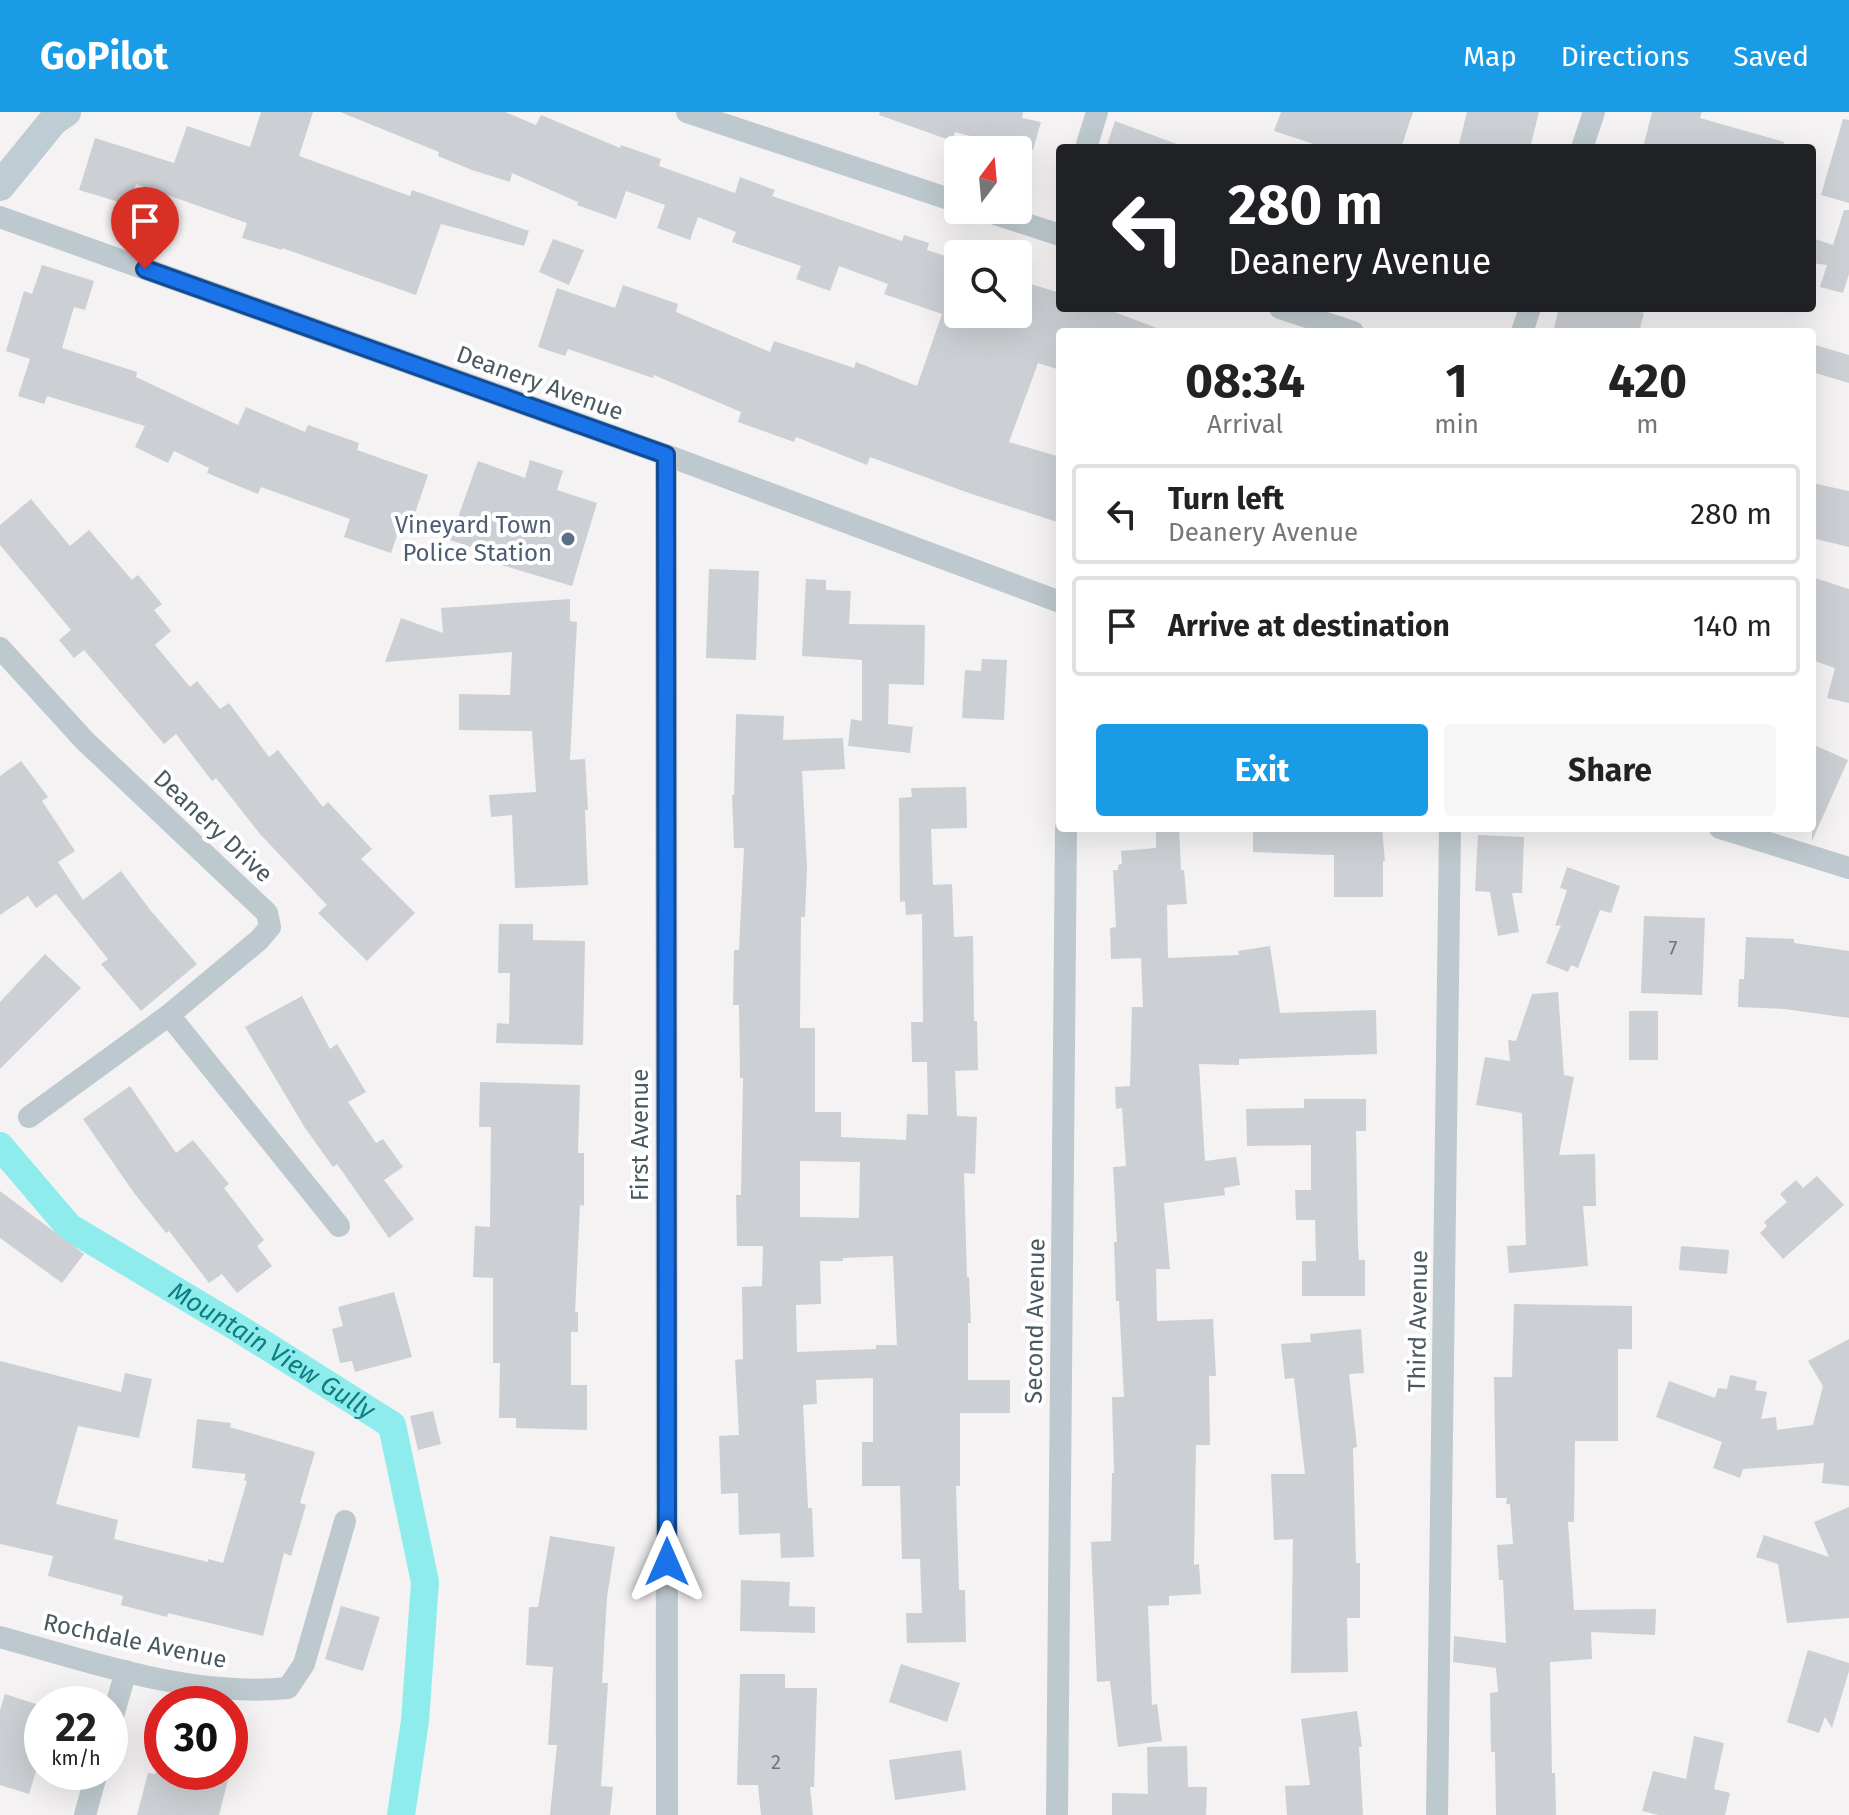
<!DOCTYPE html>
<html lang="en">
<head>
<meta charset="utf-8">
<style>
	:root { --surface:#fff; --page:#f6f6f6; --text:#222; --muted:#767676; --line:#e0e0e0; --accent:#199be6 }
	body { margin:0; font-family:"Fira Sans",sans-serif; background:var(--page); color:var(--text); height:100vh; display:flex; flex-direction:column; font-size:30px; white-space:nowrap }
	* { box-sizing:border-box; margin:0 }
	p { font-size:26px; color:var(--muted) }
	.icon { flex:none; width:44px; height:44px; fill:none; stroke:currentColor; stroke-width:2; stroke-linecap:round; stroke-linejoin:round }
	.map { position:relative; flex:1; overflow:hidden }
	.panel { position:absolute; left:1056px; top:216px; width:760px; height:504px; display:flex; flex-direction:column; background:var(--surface); border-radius:8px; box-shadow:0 8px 32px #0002 }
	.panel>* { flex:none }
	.top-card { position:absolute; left:1056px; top:32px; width:760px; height:168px; border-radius:8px; box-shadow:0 8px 32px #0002; background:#202124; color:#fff; overflow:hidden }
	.needle { width:52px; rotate:16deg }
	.controls { position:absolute; left:944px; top:24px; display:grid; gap:16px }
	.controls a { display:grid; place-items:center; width:88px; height:88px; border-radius:8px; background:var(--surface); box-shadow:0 8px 32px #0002; font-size:40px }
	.speed { position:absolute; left:24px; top:1574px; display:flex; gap:16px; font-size:40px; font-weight:700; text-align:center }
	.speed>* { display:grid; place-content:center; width:104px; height:104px; border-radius:50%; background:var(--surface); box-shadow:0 8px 32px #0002; line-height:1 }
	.speed small { font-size:20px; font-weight:400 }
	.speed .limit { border:12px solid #d22; background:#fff; color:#111 }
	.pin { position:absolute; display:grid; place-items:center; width:68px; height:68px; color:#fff; margin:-82px -34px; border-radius:50% 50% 50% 0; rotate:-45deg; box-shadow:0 0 8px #0007 }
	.pin .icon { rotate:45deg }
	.me { position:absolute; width:88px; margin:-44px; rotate:0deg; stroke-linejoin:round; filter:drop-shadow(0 0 6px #0008) }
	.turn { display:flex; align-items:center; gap:28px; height:168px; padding:0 40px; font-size:36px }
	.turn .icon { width:104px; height:104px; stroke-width:2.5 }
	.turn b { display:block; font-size:56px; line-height:68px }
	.eta { display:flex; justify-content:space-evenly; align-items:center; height:136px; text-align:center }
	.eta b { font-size:48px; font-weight:700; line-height:56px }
	.cta { display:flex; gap:16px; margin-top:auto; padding:16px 40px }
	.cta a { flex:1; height:92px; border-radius:8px; background:var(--accent); color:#fff; font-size:32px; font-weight:700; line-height:92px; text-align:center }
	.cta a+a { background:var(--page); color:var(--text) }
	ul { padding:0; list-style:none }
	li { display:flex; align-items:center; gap:24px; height:100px; margin:0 16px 12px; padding:0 24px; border:4px solid var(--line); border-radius:8px }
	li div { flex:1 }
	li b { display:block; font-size:30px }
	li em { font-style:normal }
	header { display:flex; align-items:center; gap:48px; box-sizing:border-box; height:112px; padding:0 40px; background:var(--accent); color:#fff }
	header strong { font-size:38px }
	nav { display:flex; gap:44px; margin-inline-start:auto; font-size:28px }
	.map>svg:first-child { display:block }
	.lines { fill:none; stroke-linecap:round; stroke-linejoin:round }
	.canal { stroke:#8feced; stroke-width:28 }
	.building { fill:#ccd0d4; fill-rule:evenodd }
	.street { stroke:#bdc9ce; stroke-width:22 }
	.secondary { stroke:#beccd3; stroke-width:30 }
	.route-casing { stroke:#114b97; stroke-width:20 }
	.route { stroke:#1a73e8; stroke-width:14 }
	.service-dot { fill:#5c6f8a; stroke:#fff; stroke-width:3 }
	.labels { text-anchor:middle; stroke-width:8; stroke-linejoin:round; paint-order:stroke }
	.number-label { font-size:20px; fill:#6a777c }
	.street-label { font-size:24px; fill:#49595f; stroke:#fff }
	.service-label { font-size:24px; fill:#4e5e75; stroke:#fff; text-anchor:end }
	.water-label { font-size:26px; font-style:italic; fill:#0e7f80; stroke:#fff }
</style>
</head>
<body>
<header>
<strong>GoPilot</strong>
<nav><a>Map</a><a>Directions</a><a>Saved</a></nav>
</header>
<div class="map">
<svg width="1849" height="1703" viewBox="0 0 1849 1703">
	<rect width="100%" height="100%" fill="#f4f2f2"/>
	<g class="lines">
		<path class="canal" id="s1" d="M 0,1034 L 69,1115 L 238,1216 L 392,1313 L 425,1470 L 415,1609 L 401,1703"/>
	</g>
	<path class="building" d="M 261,0 L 313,0 L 299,44 L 410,84 L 412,78 L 529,119 L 524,134 L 441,112 L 416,183 L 282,136 L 282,138 L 242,126 L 247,111 L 136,72 L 129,93 L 79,78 L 95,26 L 174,51 L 187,14 L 250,35 Z
		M 340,0 L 505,0 L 536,13 L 541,3 L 620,36 L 621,33 L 661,47 L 659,54 L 735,81 L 740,65 L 775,78 L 772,84 L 902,129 L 904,123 L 929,131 L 927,138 L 958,148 L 958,202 L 1018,202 L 1018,168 L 1060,181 L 1060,196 L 1104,196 L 1162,218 L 1162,220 L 1060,220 L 1060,258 L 1038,251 L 1009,330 L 1060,345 L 1060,411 L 966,380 L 870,345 L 867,353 L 796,325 L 794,330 L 738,310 L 741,300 L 654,263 L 653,266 L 568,237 L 565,244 L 538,235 L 557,176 L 615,196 L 623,173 L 678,192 L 676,200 L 770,240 L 774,229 L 854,256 L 856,250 L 917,274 L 942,202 L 884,182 L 888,172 L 839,154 L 830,179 L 796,167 L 801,154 L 732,130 L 736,120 L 698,105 L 690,128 L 657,116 L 665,93 L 626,79 L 616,107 L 577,93 L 578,90 L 512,61 L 510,70 L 472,58 L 438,44 L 439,40 Z
		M 880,0 L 1023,0 L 1022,6 L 1041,10 L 1033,38 L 1007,38 L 1008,34 L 955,20 L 952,29 L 879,3 Z
		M 1281,0 L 1413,0 L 1401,36 L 1326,36 L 1274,19 Z
		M 1467,0 L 1539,0 L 1530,36 L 1458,36 Z
		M 1652,0 L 1702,0 L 1700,6 L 1784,30 L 1783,36 L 1643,36 Z
		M 1843,7 L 1849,8 L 1849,91 L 1821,83 Z
		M 1115,9 L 1182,34 L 1181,36 L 1106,36 Z
		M 1844,98 L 1849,98 L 1849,162 L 1843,181 L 1820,175 L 1827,153 L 1812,151 L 1812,126 L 1833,133 Z
		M 553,127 L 584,138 L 569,173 L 539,160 Z
		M 42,153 L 94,169 L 85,198 L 74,195 L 62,236 L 137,260 L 136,265 L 238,313 L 246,295 L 305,320 L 308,313 L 359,331 L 357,338 L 428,363 L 415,401 L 406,398 L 391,441 L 344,425 L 350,407 L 261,375 L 258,382 L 207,361 L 209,356 L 174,339 L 168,351 L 135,335 L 145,314 L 47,284 L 44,292 L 18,284 L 30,247 L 6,239 L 24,179 L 32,182 Z
		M 1559,196 L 1627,196 L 1644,201 L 1639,220 L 1553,220 Z
		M 1812,232 L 1849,243 L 1849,271 L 1812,260 Z
		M 530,348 L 563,359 L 557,378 L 597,391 L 572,474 L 498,452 L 500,445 L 450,428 L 478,349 L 525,366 Z
		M 1812,371 L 1849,379 L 1849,435 L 1812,426 Z
		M 31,387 L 70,434 L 89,418 L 132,468 L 138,463 L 162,492 L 154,498 L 171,519 L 155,533 L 190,575 L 197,569 L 220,597 L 229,591 L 269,645 L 278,638 L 323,695 L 328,690 L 372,737 L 361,747 L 415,801 L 367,849 L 318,801 L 327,793 L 260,722 L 216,666 L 212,669 L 176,622 L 164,632 L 84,538 L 74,546 L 59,528 L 71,518 L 0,433 L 0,413 Z
		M 709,457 L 759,459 L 756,548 L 706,546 Z
		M 1812,465 L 1849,477 L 1849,591 L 1827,586 L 1835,556 L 1812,548 Z
		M 806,467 L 826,468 L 826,478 L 851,479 L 849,512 L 925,513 L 924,573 L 889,572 L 888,612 L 913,615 L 910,641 L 848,634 L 851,607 L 862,609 L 862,548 L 802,544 Z
		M 570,487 L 570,509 L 577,510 L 570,648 L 585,647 L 588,698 L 585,698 L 588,773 L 515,776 L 512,703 L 491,705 L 489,683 L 536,680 L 532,619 L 459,618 L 459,582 L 510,583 L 512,540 L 385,550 L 401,506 L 443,521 L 441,496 Z
		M 982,547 L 1007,548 L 1004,608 L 962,606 L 965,558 L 981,559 Z
		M 736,602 L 784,604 L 783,628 L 843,626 L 845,657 L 802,659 L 807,756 L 805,805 L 801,805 L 800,916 L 815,916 L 815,1000 L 841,1000 L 841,1025 L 906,1028 L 907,1002 L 928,1003 L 927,950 L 912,950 L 911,910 L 923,910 L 922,802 L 906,803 L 905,789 L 900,790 L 899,686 L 912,685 L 911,676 L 966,675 L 967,716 L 931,717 L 933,773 L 952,772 L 954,825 L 973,824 L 974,909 L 977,909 L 978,958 L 955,959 L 957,1004 L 977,1005 L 975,1062 L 964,1061 L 967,1165 L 969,1165 L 971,1211 L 968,1211 L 968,1268 L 1010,1268 L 1010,1301 L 960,1301 L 960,1374 L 956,1374 L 959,1478 L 965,1478 L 966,1530 L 907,1531 L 906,1501 L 922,1501 L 920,1447 L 902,1447 L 900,1374 L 862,1374 L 862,1330 L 873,1330 L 873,1266 L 816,1268 L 817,1292 L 803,1293 L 808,1396 L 812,1396 L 814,1445 L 781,1446 L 780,1421 L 739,1423 L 738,1381 L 721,1382 L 719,1324 L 739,1323 L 735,1248 L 743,1247 L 742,1175 L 762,1174 L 763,1134 L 737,1134 L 736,1083 L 741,1083 L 743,966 L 740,966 L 739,893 L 733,893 L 734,838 L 739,838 L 744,736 L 734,736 L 732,683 L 734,683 ZM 800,1049 L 860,1050 L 859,1106 L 800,1105 ZM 893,1144 L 897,1233 L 876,1233 L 876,1237 L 797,1240 L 796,1193 L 821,1192 L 820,1149 L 843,1149 L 843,1146 Z
		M 1812,632 L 1848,648 L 1812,729 Z
		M 21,649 L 48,685 L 42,689 L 75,739 L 58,750 L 83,788 L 121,759 L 151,799 L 197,852 L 141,899 L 101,852 L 108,847 L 56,782 L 36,796 L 28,784 L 0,803 L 0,664 Z
		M 1156,716 L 1179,716 L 1181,758 L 1184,758 L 1187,792 L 1167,793 L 1168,846 L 1239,843 L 1238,839 L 1270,834 L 1280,901 L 1376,898 L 1377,942 L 1239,947 L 1239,953 L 1199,952 L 1205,1049 L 1236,1045 L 1240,1073 L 1224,1076 L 1225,1083 L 1164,1091 L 1170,1157 L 1156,1157 L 1157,1209 L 1213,1207 L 1216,1264 L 1209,1264 L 1210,1333 L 1196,1333 L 1194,1453 L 1199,1452 L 1201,1482 L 1169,1484 L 1169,1493 L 1148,1494 L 1152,1593 L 1157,1592 L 1162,1629 L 1118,1635 L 1110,1569 L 1097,1570 L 1091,1430 L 1111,1429 L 1112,1361 L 1114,1361 L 1112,1285 L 1124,1285 L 1119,1189 L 1116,1189 L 1114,1130 L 1117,1130 L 1113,1055 L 1126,1054 L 1122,996 L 1116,997 L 1115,975 L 1130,974 L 1132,895 L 1143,895 L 1141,846 L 1111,847 L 1110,816 L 1116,815 L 1113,758 L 1118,758 L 1118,753 L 1122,752 L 1121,739 L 1156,736 Z
		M 1253,716 L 1382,716 L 1385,749 L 1383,749 L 1383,785 L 1334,785 L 1334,743 L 1253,740 Z
		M 1478,723 L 1524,725 L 1522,781 L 1512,781 L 1519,820 L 1498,824 L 1490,780 L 1475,779 Z
		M 1567,755 L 1620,774 L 1611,801 L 1600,798 L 1578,856 L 1571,853 L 1568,860 L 1546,851 L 1561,813 L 1555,814 L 1567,778 L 1560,776 Z
		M 1644,804 L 1705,806 L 1702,883 L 1641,881 Z
		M 499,812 L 533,812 L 533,828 L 585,829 L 583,933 L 496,931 L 497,911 L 509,912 L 510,861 L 498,861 Z
		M 1746,825 L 1794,827 L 1794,831 L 1849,839 L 1849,906 L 1785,897 L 1738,895 L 1739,867 L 1744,867 Z
		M 45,842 L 81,876 L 0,957 L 0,890 Z
		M 1558,880 L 1564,963 L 1574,965 L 1559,1043 L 1595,1042 L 1596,1094 L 1583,1094 L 1588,1154 L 1509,1161 L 1507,1134 L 1526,1133 L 1522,1001 L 1476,993 L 1485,945 L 1510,949 L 1508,928 L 1516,929 L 1532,882 Z
		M 302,884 L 330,937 L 337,932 L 366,980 L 348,990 L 376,1031 L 383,1027 L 403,1055 L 384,1068 L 414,1107 L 389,1126 L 337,1052 L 333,1055 L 305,1016 L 245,915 Z
		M 1629,899 L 1658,899 L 1658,948 L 1629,948 Z
		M 480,970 L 580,973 L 578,1041 L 584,1041 L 584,1094 L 580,1093 L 575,1200 L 578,1200 L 578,1220 L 571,1220 L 571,1273 L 587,1273 L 587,1318 L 516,1316 L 516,1306 L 499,1306 L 500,1251 L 493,1251 L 493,1166 L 473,1165 L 475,1114 L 490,1115 L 491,1015 L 479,1015 Z
		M 130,974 L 176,1041 L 193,1028 L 229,1072 L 224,1076 L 264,1128 L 257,1134 L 272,1154 L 237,1181 L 222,1162 L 209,1171 L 169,1119 L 166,1121 L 134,1081 L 83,1007 Z
		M 1304,987 L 1366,987 L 1366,1019 L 1356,1019 L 1358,1135 L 1359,1148 L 1365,1148 L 1365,1184 L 1302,1184 L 1302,1149 L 1316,1149 L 1315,1108 L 1296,1108 L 1295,1078 L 1311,1078 L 1311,1033 L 1247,1034 L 1246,997 L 1304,996 Z
		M 1817,1064 L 1844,1093 L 1783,1147 L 1760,1121 L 1767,1114 L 1764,1110 L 1787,1090 L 1780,1082 L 1796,1068 L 1803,1076 Z
		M 0,1079 L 84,1142 L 62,1171 L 0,1126 Z
		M 1681,1134 L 1729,1138 L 1727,1162 L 1679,1158 Z
		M 394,1180 L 412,1245 L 355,1260 L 352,1249 L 340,1251 L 332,1217 L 343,1214 L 338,1195 Z
		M 1514,1192 L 1632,1194 L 1632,1237 L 1618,1237 L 1618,1329 L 1575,1329 L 1574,1410 L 1568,1410 L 1574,1498 L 1656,1497 L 1655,1523 L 1591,1520 L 1592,1547 L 1550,1550 L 1552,1661 L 1555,1661 L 1556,1703 L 1496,1703 L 1495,1640 L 1491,1640 L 1490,1581 L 1498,1580 L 1496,1556 L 1453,1550 L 1454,1524 L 1506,1531 L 1503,1468 L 1499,1468 L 1497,1433 L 1513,1432 L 1510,1392 L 1506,1392 L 1507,1386 L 1496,1386 L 1494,1265 L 1512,1265 Z
		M 1361,1217 L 1364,1261 L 1349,1262 L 1357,1335 L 1353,1336 L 1356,1451 L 1360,1451 L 1360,1506 L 1347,1506 L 1348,1560 L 1291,1561 L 1293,1427 L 1274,1428 L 1271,1362 L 1305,1362 L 1294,1266 L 1285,1267 L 1281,1232 L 1311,1230 L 1310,1222 Z
		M 1849,1227 L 1849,1374 L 1822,1371 L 1824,1351 L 1743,1357 L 1740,1366 L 1713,1356 L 1722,1330 L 1656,1305 L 1669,1269 L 1715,1286 L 1718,1276 L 1727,1277 L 1730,1263 L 1757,1269 L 1755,1278 L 1767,1280 L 1761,1307 L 1776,1305 L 1777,1318 L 1813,1313 L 1823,1274 L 1808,1249 Z
		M 0,1249 L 121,1280 L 125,1261 L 152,1267 L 139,1326 L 78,1314 L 56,1392 L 118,1408 L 114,1427 L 208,1450 L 208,1447 L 223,1451 L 247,1369 L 244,1368 L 246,1362 L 192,1356 L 197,1307 L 231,1311 L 230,1315 L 315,1340 L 300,1391 L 306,1393 L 291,1444 L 284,1441 L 263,1524 L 168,1501 L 167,1505 L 121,1493 L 123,1484 L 48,1464 L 53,1444 L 0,1432 Z
		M 433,1299 L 441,1332 L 418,1338 L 410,1304 Z
		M 1849,1395 L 1849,1506 L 1787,1511 L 1778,1452 L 1756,1445 L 1764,1423 L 1829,1445 L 1814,1410 Z
		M 550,1424 L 615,1435 L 607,1485 L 602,1571 L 608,1571 L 601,1674 L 613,1675 L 610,1703 L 550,1703 L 557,1633 L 548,1633 L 553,1555 L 526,1553 L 529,1495 L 538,1495 Z
		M 741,1468 L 790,1470 L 789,1494 L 815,1495 L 815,1521 L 740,1519 Z
		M 341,1494 L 380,1505 L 363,1559 L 325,1547 Z
		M 1808,1538 L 1849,1551 L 1849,1559 L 1832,1616 L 1825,1605 L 1819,1621 L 1787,1610 Z
		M 901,1552 L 960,1571 L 947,1610 L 889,1590 Z
		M 740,1562 L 785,1562 L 785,1576 L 817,1576 L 814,1675 L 810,1675 L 813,1703 L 761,1703 L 758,1673 L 737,1673 Z
		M 5,1582 L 42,1594 L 42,1640 L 29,1682 L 0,1673 L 0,1598 Z
		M 1357,1599 L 1362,1635 L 1359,1635 L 1363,1703 L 1287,1703 L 1285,1674 L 1310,1673 L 1301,1607 Z
		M 1694,1624 L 1724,1631 L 1714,1677 L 1730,1681 L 1725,1703 L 1658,1703 L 1642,1699 L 1653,1659 L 1686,1667 Z
		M 1187,1634 L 1188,1675 L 1207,1675 L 1206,1703 L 1112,1703 L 1112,1681 L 1148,1682 L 1147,1635 Z
		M 961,1638 L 966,1678 L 895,1688 L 889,1648 Z
		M 156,1660 L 230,1660 L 219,1703 L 137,1703 L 148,1661 L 155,1662 Z"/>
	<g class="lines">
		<path class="street" d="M 687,0 L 958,90
			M 1086,36 L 1097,0
			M 1582,36 L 1594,0
			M 983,98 L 1060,123
			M 0,105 L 666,343 L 1060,490
			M 1280,196 L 1353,220
			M 1522,220 L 1530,196
			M 666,343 L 667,1703
			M 0,536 L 85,629 L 267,801 L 270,815 L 259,828 L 169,903 L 29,1005
			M 1720,716 L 1849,756
			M 169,903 L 339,1114
			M 0,1525 C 92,1550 192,1586 288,1576 L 304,1552 L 345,1409
			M 110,1614 L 126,1559
			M 85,1703 L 97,1660
			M 1057,1703 L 1066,716
			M 1437,1703 L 1450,716"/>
		<path class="secondary" d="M 0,74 L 53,9 L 66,0"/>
	</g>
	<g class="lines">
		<defs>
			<path id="route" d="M 145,157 L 666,343 L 667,1450"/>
		</defs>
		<use href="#route" class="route-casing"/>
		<use href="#route" class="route"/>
	</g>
	<circle class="service-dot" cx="568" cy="427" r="8"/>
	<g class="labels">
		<g class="number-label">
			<text x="1673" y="843">7</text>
			<text x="776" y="1657">2</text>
		</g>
		<g class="street-label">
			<text transform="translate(540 271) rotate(20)" y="8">Deanery Avenue</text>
			<text transform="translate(213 714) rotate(43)" y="8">Deanery Drive</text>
			<text transform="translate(640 1023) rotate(-90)" y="8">First Avenue</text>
			<text transform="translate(1035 1209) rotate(-89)" y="8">Second Avenue</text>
			<text transform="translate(1418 1209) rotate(-89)" y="8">Third Avenue</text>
			<text transform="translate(135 1529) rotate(12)" y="8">Rochdale Avenue</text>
		</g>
		<g class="service-label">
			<text x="552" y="421">Vineyard Town<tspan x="552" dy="28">Police Station</tspan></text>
		</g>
		<g class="water-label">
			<text dy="9" stroke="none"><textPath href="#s1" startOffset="344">Mountain View Gully</textPath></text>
		</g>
	</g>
</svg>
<div class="controls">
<a><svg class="needle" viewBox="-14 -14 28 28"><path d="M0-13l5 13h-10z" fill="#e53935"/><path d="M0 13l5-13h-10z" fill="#767676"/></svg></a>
<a><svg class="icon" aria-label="search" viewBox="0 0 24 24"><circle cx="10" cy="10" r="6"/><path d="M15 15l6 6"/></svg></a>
</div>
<div class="speed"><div>22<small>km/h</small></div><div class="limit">30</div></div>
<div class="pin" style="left:145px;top:157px;background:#d93025"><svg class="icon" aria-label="arrive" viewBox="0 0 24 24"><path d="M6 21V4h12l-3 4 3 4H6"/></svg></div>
<svg class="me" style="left:667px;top:1450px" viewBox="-20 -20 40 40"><path d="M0-17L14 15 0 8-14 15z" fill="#1a73e8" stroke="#fff" stroke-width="4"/></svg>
<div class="top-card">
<div class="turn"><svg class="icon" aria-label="left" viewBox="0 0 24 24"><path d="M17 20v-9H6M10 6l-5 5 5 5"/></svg><div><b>280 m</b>Deanery Avenue</div></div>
</div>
<section class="panel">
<div class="eta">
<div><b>08:34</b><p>Arrival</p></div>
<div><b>1</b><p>min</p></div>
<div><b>420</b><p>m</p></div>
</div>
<ul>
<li><svg class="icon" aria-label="left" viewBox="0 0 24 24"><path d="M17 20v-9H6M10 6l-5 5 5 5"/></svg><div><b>Turn left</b><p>Deanery Avenue</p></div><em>280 m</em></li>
<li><svg class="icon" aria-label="arrive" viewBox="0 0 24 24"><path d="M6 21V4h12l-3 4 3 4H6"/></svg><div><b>Arrive at destination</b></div><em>140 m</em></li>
</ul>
<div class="cta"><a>Exit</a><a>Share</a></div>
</section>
</div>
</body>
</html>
